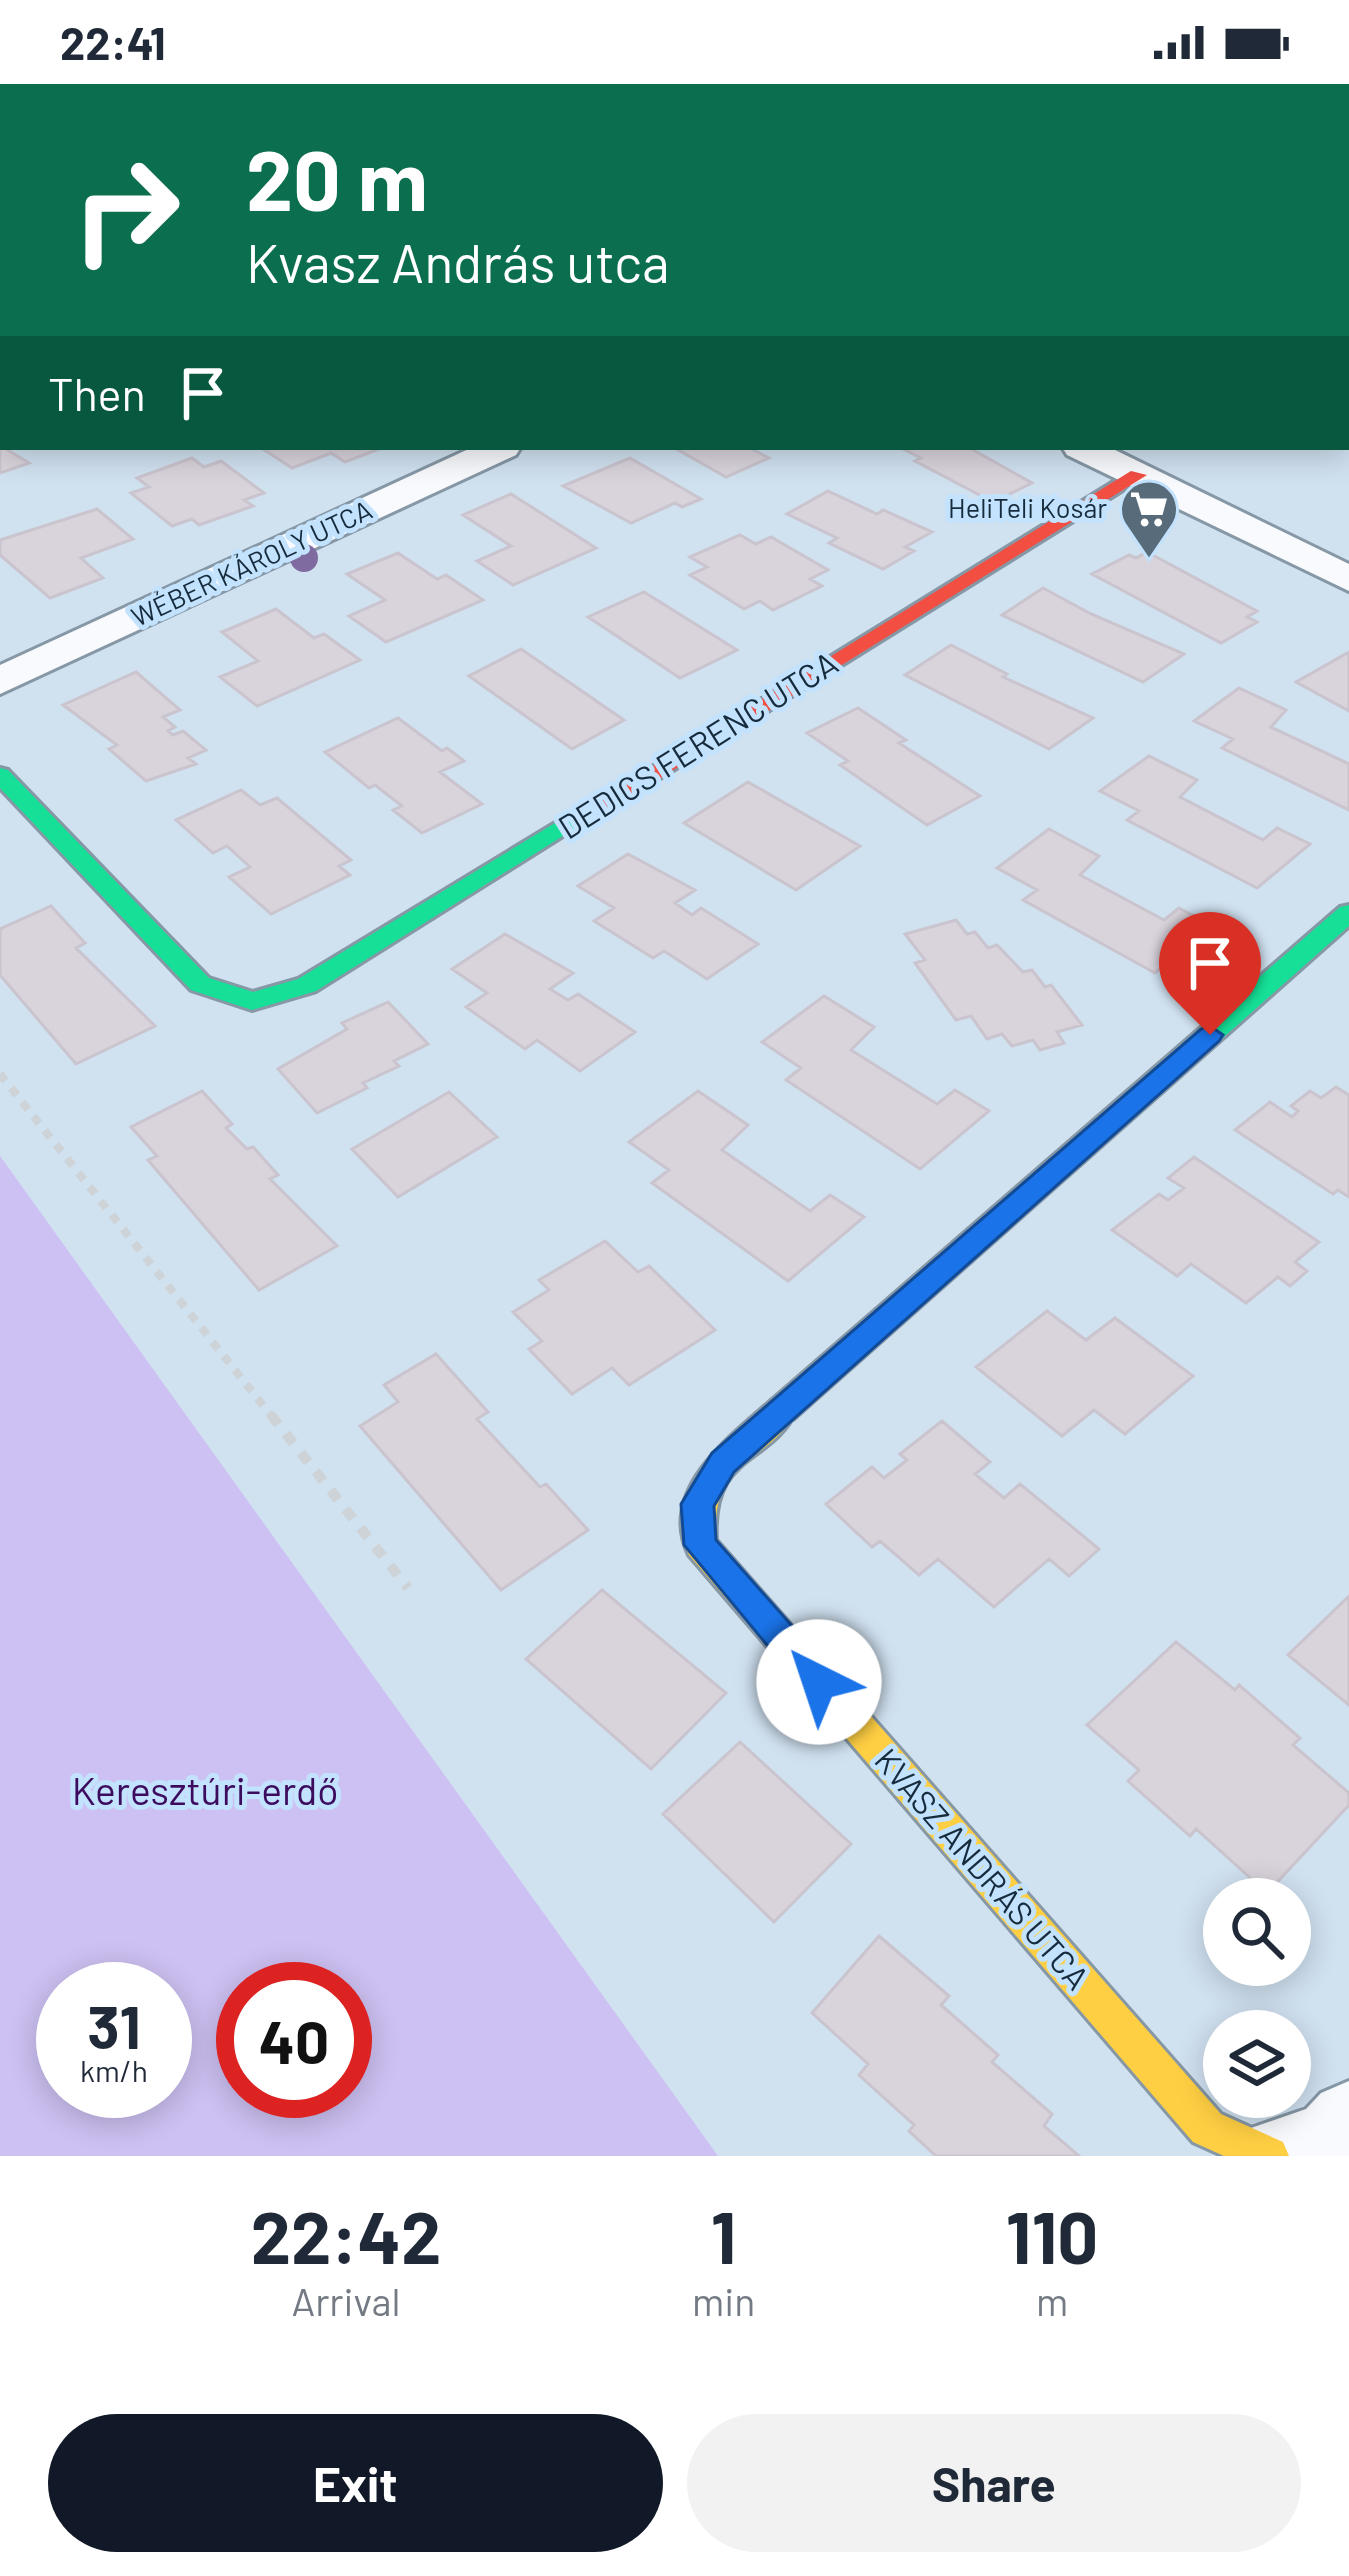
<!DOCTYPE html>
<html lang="en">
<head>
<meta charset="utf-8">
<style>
	:root { --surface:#fff; --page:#f2f2f3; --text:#1f2937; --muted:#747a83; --accent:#111827 }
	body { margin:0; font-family:Barlow,sans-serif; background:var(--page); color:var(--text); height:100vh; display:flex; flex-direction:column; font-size:45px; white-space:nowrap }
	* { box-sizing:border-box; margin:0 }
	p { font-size:39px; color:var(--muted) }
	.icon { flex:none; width:66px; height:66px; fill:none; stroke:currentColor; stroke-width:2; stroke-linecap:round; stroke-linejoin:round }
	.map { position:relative; height:2072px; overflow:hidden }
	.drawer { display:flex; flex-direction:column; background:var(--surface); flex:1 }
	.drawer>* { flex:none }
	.banner { position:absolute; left:0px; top:0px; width:1350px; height:366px; box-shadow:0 6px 30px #0003; background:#0b6e4f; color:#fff; overflow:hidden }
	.controls { position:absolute; left:1203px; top:1794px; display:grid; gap:24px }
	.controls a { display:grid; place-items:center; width:108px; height:108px; border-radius:50%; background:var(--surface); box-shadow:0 6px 30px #0003; font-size:60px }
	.speed { position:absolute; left:36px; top:1878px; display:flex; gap:24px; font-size:60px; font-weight:700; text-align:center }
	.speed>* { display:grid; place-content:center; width:156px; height:156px; border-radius:50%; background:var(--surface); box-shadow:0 6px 30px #0003; line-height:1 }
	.speed small { font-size:30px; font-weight:400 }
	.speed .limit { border:18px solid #d22; background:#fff; color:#111 }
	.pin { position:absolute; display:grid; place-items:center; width:102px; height:102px; color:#fff; margin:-123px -51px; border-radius:50% 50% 50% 0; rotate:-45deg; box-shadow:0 0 12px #0007 }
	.pin .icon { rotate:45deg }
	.me { position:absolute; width:132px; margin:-66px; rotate:319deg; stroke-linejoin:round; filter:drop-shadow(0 0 9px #0008) }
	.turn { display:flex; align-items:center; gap:42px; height:252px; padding:0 48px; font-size:54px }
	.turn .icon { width:156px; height:156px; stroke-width:2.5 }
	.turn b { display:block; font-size:84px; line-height:102px }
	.then { display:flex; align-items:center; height:114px; padding:0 48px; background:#0003; gap:24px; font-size:45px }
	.eta { display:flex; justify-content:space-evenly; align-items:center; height:204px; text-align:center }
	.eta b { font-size:72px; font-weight:700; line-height:84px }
	.action { display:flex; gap:24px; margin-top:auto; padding:24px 48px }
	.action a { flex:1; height:138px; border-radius:72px; background:var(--accent); color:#fff; font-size:48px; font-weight:700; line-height:138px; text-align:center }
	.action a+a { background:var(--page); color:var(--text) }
	.status { display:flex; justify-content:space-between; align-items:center; height:84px; padding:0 60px; background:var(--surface); direction:ltr }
	.status svg { height:33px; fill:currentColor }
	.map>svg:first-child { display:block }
	.green { fill:#cdc0f2; fill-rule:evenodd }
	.building { fill:#d9d3dc; stroke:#cac4ce; stroke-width:3 }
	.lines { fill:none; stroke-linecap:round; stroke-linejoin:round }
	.street-casing { stroke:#8697a5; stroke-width:6 }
	.fast-casing { stroke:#8697a5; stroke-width:6 }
	.slow-casing { stroke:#8697a5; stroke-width:6 }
	.jam-casing { stroke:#8697a5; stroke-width:6 }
	.path-far1 { stroke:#cdd3d7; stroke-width:8; stroke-dasharray:9 9; stroke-linecap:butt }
	.path { stroke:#cdd3d7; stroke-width:10; stroke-dasharray:12 12; stroke-linecap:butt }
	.street { fill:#f8fafd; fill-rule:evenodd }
	.fast { fill:#16e098; fill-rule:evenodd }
	.slow { fill:#ffcf43; fill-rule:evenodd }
	.jam { fill:#f24e42; fill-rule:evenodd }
	.tree { fill:#7f6ba0 }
	.route { fill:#1a73e8; stroke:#114b97; stroke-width:3 }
	.labels { text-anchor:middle; stroke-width:10; stroke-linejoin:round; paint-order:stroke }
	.far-poi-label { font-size:27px; fill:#162b3c; stroke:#c3e2fd; text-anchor:end }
	.far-street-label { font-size:27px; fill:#162b3c; stroke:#c3e2fd }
	.street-label { font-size:33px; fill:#162b3c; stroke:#c3e2fd }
	.near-park-label { font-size:39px; fill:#3c0b5e; stroke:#c3e2fd }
</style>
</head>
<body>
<div class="status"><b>22:41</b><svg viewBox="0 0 49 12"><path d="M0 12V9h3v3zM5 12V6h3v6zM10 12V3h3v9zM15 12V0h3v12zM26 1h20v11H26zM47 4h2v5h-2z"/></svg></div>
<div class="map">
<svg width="1349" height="2072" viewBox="0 0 1349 2072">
	<rect width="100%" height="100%" fill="#d0e1f0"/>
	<path class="green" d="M 0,1072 L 718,2072 L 0,2072 ZM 63,1905 L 165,1905 L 165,2007 L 63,2007 ZM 243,1905 L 345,1905 L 345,2007 L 243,2007 Z"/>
	<path class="building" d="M 0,357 L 3,363 L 29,379 L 0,389 Z
		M 260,363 L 384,363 L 345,378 L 331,369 L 292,384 Z
		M 673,363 L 748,363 L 769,374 L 726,393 Z
		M 899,363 L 968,363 L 1032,399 L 993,418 L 915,377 L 921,374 Z
		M 192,374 L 204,383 L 221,377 L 264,409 L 244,416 L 253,422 L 199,441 L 192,435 L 172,442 L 131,409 L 149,403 L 137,394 Z
		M 630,374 L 701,415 L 682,423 L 675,419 L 631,439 L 563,402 Z
		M 828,407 L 877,430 L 883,426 L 932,448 L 905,463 L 914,467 L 883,485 L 829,459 L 837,454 L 787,430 Z
		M 511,410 L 596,464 L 513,501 L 477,477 L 511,462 L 463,431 Z
		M 97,425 L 133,455 L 81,474 L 103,494 L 50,514 L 0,471 L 0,456 Z
		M 740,451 L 756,460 L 771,453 L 828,486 L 810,495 L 822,502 L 773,526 L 760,517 L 744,525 L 690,491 L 707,483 L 690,473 Z
		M 1147,468 L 1257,527 L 1247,533 L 1257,538 L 1221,559 L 1092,490 L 1129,471 L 1136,474 Z
		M 398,469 L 437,495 L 446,491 L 483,516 L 386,558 L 349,532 L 385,516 L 347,490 Z
		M 1043,504 L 1091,530 L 1184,570 L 1143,598 L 1002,531 Z
		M 644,508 L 737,566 L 680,594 L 588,533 Z
		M 276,525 L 314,554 L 324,550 L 360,576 L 257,622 L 220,593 L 258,577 L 222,548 Z
		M 951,561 L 1007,590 L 1003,593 L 1093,634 L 1049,665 L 905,591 Z
		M 521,565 L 624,636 L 572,665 L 469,592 Z
		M 1349,568 L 1349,627 L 1296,598 Z
		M 136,588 L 180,626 L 163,633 L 175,643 L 168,647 L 173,651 L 183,647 L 206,666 L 188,674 L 196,680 L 146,697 L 109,665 L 117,661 L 63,621 Z
		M 1239,604 L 1286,626 L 1271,643 L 1349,680 L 1349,726 L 1222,664 L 1233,655 L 1194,637 Z
		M 858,624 L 906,656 L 899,659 L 980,712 L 927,741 L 840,681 L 848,677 L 807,649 Z
		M 398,634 L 442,667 L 447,664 L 464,677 L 440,688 L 482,720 L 422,749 L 393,726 L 402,722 L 375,701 L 369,704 L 325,668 Z
		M 1149,672 L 1197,696 L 1180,713 L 1263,756 L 1277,744 L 1310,760 L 1257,804 L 1127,736 L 1139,727 L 1100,707 Z
		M 748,698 L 860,762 L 796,806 L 684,739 Z
		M 241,706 L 260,721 L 277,714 L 351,776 L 339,782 L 350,791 L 271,830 L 229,793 L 250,783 L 227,762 L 213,769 L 176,736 Z
		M 1049,745 L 1099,772 L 1080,791 L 1164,836 L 1179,824 L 1212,842 L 1155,889 L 1023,816 L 1037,806 L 997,784 Z
		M 628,770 L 695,806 L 675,819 L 692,831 L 701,824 L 758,860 L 707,895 L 664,867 L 653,874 L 594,837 L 614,824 L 578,802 Z
		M 51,822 L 85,859 L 76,864 L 155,942 L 76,980 L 0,891 L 0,845 Z
		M 956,836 L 967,850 L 975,848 L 988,864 L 997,861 L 1023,888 L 1032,886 L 1045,903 L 1051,901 L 1082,941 L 1057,948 L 1064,959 L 1040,966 L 1033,956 L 1012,962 L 1002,950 L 987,955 L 971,932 L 956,936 L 915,879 L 925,876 L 905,850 Z
		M 505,850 L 573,889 L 550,905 L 568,916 L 578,910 L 635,948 L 580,987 L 537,956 L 525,965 L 466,923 L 487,909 L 452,885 Z
		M 824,912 L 874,943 L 851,966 L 937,1020 L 955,1006 L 989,1027 L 920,1085 L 786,996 L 801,984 L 762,958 Z
		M 388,918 L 428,960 L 394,977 L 399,982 L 363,999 L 367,1004 L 317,1029 L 278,985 L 347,945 L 342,939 Z
		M 1336,1003 L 1349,1011 L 1349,1113 L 1338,1106 L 1333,1110 L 1235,1046 L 1270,1018 L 1292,1033 L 1298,1027 L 1291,1022 L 1310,1007 L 1321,1014 Z
		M 202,1007 L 232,1040 L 226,1044 L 247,1065 L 253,1063 L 278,1091 L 270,1095 L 337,1162 L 259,1206 L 148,1076 L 157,1072 L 131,1043 Z
		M 698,1007 L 748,1041 L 722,1066 L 810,1127 L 830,1111 L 864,1133 L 788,1197 L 652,1099 L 669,1086 L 629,1058 Z
		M 449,1008 L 497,1053 L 398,1113 L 352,1065 Z
		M 1194,1073 L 1319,1158 L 1295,1178 L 1307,1187 L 1290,1202 L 1278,1193 L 1246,1219 L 1191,1180 L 1177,1192 L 1112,1146 L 1159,1110 L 1168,1116 L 1184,1104 L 1168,1094 Z
		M 605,1157 L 638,1188 L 649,1182 L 715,1246 L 629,1301 L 612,1284 L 572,1310 L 529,1265 L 542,1257 L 513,1228 L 549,1206 L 539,1196 Z
		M 1047,1227 L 1086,1256 L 1115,1234 L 1193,1292 L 1125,1350 L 1094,1326 L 1062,1352 L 976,1283 Z
		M 436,1270 L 488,1328 L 477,1335 L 540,1403 L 546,1400 L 588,1446 L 501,1506 L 360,1342 L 398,1318 L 384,1301 Z
		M 942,1337 L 990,1378 L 975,1390 L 1004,1414 L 1020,1400 L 1099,1465 L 1069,1492 L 1049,1475 L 994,1523 L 938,1475 L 919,1491 L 880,1457 L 872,1463 L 826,1420 L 872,1383 L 884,1394 L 907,1376 L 900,1370 Z
		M 602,1506 L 726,1609 L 651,1685 L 526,1575 Z
		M 1349,1512 L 1349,1621 L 1288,1571 Z
		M 1176,1558 L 1235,1606 L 1239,1601 L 1300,1654 L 1293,1661 L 1349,1709 L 1349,1721 L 1267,1809 L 1196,1745 L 1190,1752 L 1128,1697 L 1139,1686 L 1087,1641 Z
		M 740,1658 L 851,1760 L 774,1838 L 663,1730 Z
		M 879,1852 L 949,1912 L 941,1921 L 998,1971 L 992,1978 L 1052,2030 L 1044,2042 L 1079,2072 L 936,2072 L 909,2047 L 914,2041 L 859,1991 L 868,1980 L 812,1929 Z"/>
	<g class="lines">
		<defs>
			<path id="street" d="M 253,0 L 288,0 L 251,3 Z
				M 334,0 L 366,0 L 368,3 L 336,3 Z
				M 1004,0 L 1038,0 L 1040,3 L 1006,3 Z
				M 1236,0 L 1269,0 L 1234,3 Z
				M 3,81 L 3,99 L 0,100 L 0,82 Z
				M 1347,120 L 1349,120 L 1349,139 L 1347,139 Z
				M 3,291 L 3,313 L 0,314 L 0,292 Z
				M 473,363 L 521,363 L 516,371 L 0,610 L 0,581 Z
				M 1062,363 L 1109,363 L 1349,480 L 1349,507 L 1067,371 Z
				M 1349,1997 L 1349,2072 L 1239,2072 L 1251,2044 L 1306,2025 L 1321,2009 Z"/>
			<path id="fast" d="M 0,684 L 8,686 L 209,894 L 253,908 L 298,895 L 598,713 L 614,713 L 617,718 L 316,907 L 252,926 L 191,906 L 0,704 Z
				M 1349,821 L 1349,842 L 793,1335 L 782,1339 L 771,1335 L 767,1326 L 771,1317 L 1340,823 Z"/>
			<path id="slow" d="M 782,1313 L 793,1317 L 797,1326 C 768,1383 711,1368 716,1456 L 1221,2030 L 1283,2058 L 1289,2072 L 1224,2072 L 1193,2058 L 689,1471 C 658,1406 729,1354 771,1317 Z"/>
			<path id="jam" d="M 1131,387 L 1147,391 L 614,723 L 598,723 L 595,718 Z"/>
		</defs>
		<use href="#street" class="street-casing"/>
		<use href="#fast" class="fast-casing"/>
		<use href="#slow" class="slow-casing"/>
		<use href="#jam" class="jam-casing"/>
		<path class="path-far1" d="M 0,990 L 273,1334"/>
		<path class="path" d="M 271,1331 L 408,1504"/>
		<use href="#street" class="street"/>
		<use href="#fast" class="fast"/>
		<use href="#slow" class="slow"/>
		<use href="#jam" class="jam"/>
	</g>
	<circle class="tree" cx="304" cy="474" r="14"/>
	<path class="route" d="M 1210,942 L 1223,951 L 1219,957 L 734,1388 L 714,1422 L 716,1456 L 832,1587 L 837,1598 L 832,1609 L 819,1614 L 807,1609 L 684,1461 L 681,1420 L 712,1369 L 1201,945 Z"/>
	<defs>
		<symbol id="supermarket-pin" viewBox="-11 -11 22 30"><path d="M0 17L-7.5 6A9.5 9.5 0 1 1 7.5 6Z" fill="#576b7b" stroke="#c3e2fd"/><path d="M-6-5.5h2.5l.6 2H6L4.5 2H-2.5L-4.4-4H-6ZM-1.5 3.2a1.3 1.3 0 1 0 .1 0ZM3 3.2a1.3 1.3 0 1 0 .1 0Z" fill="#fff"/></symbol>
	</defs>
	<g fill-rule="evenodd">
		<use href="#supermarket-pin" x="1116" y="392" width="66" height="90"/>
	</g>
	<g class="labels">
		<g class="far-poi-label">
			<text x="1107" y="434">HeliTeli Kosár</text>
		</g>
		<g class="far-street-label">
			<text transform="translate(252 480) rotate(-25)" y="9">WÉBER KÁROLY UTCA</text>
		</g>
		<g class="street-label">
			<text transform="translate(698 661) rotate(-32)" y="12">DEDICS FERENC UTCA</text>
			<text transform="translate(982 1785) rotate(49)" y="12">KVASZ ANDRÁS UTCA</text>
		</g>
		<g class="near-park-label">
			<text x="205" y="1721">Keresztúri-erdő</text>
		</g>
	</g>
</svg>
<div class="controls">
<a><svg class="icon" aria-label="search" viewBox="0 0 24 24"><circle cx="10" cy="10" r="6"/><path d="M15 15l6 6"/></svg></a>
<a><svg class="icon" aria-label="layers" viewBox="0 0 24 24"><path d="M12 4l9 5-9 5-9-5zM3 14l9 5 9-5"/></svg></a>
</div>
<div class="speed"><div>31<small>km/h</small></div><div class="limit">40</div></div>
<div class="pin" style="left:1210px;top:951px;background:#d93025"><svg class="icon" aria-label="arrive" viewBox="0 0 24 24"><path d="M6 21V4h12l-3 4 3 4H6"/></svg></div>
<svg class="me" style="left:819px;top:1598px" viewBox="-20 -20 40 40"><circle r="19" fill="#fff"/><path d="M0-13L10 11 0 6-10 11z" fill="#1a73e8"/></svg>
<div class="banner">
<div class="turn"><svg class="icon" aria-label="right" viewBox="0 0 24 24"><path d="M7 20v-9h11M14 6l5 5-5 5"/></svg><div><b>20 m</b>Kvasz András utca</div></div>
<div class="then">Then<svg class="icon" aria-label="arrive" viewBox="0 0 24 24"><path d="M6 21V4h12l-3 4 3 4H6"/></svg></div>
</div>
</div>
<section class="drawer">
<div class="eta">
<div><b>22:42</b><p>Arrival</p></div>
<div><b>1</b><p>min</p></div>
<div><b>110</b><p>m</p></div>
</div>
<div class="action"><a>Exit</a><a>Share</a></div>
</section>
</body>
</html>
